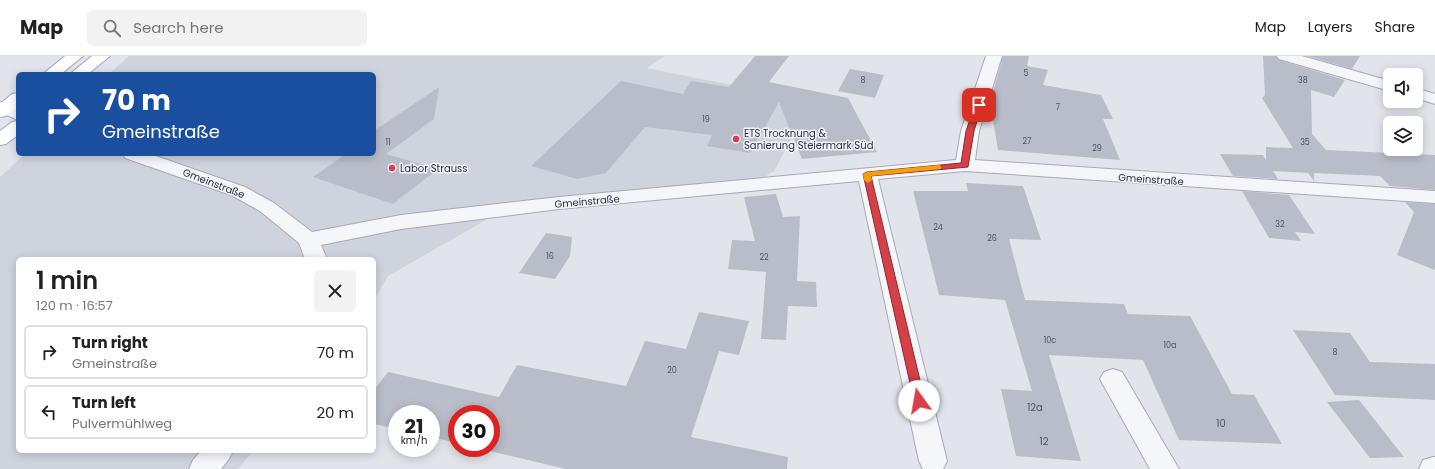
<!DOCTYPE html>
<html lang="en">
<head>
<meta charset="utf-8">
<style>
	:root { --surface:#fff; --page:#f2f2f2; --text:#202124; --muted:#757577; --line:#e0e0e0 }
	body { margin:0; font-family:Poppins,sans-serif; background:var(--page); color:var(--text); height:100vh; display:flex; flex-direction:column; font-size:15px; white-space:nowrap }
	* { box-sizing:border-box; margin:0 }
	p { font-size:13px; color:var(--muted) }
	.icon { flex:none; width:22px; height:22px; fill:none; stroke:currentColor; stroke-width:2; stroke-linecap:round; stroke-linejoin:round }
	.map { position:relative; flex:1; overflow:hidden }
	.side { position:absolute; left:16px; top:201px; width:360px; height:196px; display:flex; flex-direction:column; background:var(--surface); border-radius:6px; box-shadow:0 2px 10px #0003 }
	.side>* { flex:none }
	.hud { position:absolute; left:16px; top:16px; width:360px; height:84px; border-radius:6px; box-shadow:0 2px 10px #0003; background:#1a4fa0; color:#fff; overflow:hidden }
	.fabs { position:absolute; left:1383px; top:12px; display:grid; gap:8px }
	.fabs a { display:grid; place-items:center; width:40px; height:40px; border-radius:6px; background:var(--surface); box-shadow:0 2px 10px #0003; font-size:20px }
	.speed { position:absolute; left:388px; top:349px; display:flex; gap:8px; font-size:20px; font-weight:700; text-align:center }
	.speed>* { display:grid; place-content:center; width:52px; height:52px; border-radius:50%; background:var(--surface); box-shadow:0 2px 10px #0003; line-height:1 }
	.speed small { font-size:10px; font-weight:400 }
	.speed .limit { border:6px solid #d22; background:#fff; color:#111 }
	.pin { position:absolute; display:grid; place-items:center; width:34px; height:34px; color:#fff; margin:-17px; border-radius:8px; box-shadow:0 2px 6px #0006 }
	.me { position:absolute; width:44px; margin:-22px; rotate:347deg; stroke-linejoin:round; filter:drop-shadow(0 0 3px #0008) }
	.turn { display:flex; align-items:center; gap:14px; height:84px; padding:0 20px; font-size:18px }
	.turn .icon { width:52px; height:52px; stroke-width:2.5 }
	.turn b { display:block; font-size:28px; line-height:34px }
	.round { display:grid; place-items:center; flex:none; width:42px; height:42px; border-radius:6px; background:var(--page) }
	.summary { display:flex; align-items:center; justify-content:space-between; height:68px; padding:0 20px }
	h1 { font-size:24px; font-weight:600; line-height:30px }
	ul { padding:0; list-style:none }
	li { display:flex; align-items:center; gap:12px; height:54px; margin:0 8px 6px; padding:0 12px; border:2px solid var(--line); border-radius:6px }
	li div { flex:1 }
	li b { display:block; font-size:15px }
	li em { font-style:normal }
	header { display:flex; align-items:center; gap:24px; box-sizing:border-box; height:56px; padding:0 20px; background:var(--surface); border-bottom:1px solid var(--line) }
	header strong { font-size:19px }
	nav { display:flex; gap:22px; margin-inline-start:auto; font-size:14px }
	.search { width:280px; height:36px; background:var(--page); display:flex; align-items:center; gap:10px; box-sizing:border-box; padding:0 14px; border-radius:6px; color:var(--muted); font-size:15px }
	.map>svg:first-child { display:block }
	.built { fill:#cfd3dd }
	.building { fill:#b8bdc9 }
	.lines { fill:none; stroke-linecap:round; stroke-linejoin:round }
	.minor-casing { stroke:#a6aab6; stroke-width:2 }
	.primary-casing { stroke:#a0a7b7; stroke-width:2 }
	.minor { fill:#f5f6f9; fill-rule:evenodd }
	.primary { fill:#fff; fill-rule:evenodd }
	.route { fill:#d64048; stroke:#8b2a2f }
	.slow { fill:#f59e0b }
	.poi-dot { fill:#d64048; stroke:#f1f3f8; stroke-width:1.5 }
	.labels { text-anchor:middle; stroke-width:3; stroke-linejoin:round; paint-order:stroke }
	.number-label { font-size:8px; fill:#4d5365 }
	.poi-label { font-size:10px; fill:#293044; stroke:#f1f3f8; text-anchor:start }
	.street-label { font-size:10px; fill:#293044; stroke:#f1f3f8 }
	.near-number-label { font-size:10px; fill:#4d5365 }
</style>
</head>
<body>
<header>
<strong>Map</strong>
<div class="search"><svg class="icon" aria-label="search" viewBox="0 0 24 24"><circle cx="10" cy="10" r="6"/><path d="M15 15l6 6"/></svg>Search here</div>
<nav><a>Map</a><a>Layers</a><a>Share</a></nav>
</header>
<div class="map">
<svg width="1435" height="413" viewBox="0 0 1435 413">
	<rect width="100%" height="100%" fill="#e1e4eb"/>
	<path class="built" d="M 129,0 L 665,0 L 647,12 L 812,45 L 774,115 L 749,131 L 500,156 L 388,220 L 374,244 L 374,203 L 18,203 L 18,395 L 253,395 L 238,413 L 0,413 L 0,121 L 25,98 L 374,98 L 374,18 L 109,18 Z"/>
	<path class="building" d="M 755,0 L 789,0 L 769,26 L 848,42 L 877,96 L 802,103 L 779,46 L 750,97 L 707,90 L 712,79 L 645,71 L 606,117 L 577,123 L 531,110 L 621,25 L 683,38 L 691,25 L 729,31 Z
		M 1003,0 L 1029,0 L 1027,10 L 1048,14 L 1043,29 L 1101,39 L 1113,63 L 1103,63 L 1120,104 L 998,94 L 990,46 Z
		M 1263,0 L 1276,0 L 1279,4 L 1345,24 L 1334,41 L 1311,34 L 1312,78 L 1326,94 L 1435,99 L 1435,134 L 1390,130 L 1380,120 L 1314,117 L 1314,125 L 1308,117 L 1273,115 L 1278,123 L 1233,120 L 1220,98 L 1263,99 L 1266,104 L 1266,91 L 1293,92 L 1262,42 L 1265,39 Z
		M 1307,0 L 1360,0 L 1352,13 Z
		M 850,13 L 884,19 L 875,42 L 838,35 Z
		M 439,31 L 434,63 L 386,98 L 438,113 L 393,148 L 313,121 L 346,98 L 374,98 L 374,75 Z
		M 966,127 L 1023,130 L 1041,184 L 1009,183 L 1025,244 L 1124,248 L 1128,258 L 1190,260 L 1232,338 L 1254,339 L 1282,388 L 1179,384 L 1143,304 L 1049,299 L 1081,405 L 1016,400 L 1001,333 L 1032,335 L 1005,244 L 939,239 L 913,135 L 968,135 Z
		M 1242,135 L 1289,139 L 1315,178 L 1295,176 L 1301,185 L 1269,182 Z
		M 776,138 L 783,161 L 800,160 L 797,225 L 816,226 L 817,251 L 788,250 L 786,284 L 761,283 L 766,216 L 728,213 L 732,184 L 755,185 L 744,141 Z
		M 1405,146 L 1435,148 L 1435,214 L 1397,199 L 1414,156 Z
		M 546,177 L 572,181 L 570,200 L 555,223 L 519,217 Z
		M 699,256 L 749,265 L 739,299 L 719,295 L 691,381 L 788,401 L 787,413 L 566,413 L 477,392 L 491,392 L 491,358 L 457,358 L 457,387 L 431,381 L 431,358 L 397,358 L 397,373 L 374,368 L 374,334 L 388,316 L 499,341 L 517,309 L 626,330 L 645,285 L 686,293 Z
		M 1293,274 L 1350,277 L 1370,306 L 1435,308 L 1435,344 L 1335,339 Z
		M 1359,344 L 1404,401 L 1370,402 L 1327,346 Z"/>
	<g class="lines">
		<defs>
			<path id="minor" d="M 986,0 L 1002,0 L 979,75 L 975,104 L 1435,135 L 1435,147 L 965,115 L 878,123 L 947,405 L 943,413 L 923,413 L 919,405 L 859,125 L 559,153 L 401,173 L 321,189 L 327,203 L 305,203 L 299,187 L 260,155 L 231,139 L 125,102 L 123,98 L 150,98 L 245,131 L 274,147 L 312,176 L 401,159 L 559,141 L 956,104 L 961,75 Z
				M 1277,0 L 1302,0 L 1390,25 L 1390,35 L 1279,3 Z
				M 1416,32 L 1435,38 L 1435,48 L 1416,42 Z
				M 0,46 L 11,48 L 18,52 L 18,64 L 0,56 Z
				M 1113,313 L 1122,316 L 1179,413 L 1150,413 L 1100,323 L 1104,316 Z
				M 201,395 L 233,395 L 229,403 L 221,413 L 189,413 L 193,404 Z
				M 1433,401 L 1435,401 L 1435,413 L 1419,413 L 1423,404 Z"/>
			<path id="primary" d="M 65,0 L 83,0 L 61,18 L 43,18 Z
				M 92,0 L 110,0 L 88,18 L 70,18 Z
				M 18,37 L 18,50 L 6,60 L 0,61 L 0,48 L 12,38 Z
				M 18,65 L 18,79 L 6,88 L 0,89 L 0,75 L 12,66 Z"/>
		</defs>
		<use href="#minor" class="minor-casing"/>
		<use href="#primary" class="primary-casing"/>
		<use href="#minor" class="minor"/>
		<use href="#primary" class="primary"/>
	</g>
	<path class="route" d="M 979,46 L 982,49 L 974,75 L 968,111 L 871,120 L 925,345 L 923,348 L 919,349 L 915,348 L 914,345 L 863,118 L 867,116 L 961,107 L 966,75 L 975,49 Z"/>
	<path class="slow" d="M 939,109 L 941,110 L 941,113 L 871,120 L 872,124 L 868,127 L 864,124 L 863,118 L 867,116 Z"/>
	<g class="poi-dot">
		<circle cx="736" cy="83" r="4"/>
		<circle cx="392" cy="112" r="4"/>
	</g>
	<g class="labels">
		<g class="number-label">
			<text x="1026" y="20">5</text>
			<text x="863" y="27">8</text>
			<text x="1303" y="27">38</text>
			<text x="1058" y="54">7</text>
			<text x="706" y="66">19</text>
			<text x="1027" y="88">27</text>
			<text x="388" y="89">11</text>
			<text x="1305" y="89">35</text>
			<text x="1097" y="95">29</text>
			<text x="1280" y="171">32</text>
			<text x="938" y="174">24</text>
			<text x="992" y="185">26</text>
			<text x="550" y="203">16</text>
			<text x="764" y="204">22</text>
			<text x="1050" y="287">10c</text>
			<text x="1170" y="292">10a</text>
			<text x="1335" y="299">8</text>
			<text x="672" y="317">20</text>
		</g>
		<g class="poi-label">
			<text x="744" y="81">ETS Trocknung &amp;<tspan x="744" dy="12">Sanierung Steiermark Süd</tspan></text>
			<text x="400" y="116">Labor Strauss</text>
		</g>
		<g class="street-label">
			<text transform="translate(1151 123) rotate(4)" y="4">Gmeinstraße</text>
			<text transform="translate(214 127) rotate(21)" y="4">Gmeinstraße</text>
			<text transform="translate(587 145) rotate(-5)" y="4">Gmeinstraße</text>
		</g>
		<g class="near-number-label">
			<text x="1035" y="355">12a</text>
			<text x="1221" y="371">10</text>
			<text x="1044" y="389">12</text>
		</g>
	</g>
</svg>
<div class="fabs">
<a><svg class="icon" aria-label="sound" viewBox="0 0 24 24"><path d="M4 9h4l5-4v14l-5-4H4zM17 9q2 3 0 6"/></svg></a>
<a><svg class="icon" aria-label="layers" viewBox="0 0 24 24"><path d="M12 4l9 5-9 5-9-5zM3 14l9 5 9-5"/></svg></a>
</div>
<div class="speed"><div>21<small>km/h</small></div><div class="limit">30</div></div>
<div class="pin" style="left:979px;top:49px;background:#d93025"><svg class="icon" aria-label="arrive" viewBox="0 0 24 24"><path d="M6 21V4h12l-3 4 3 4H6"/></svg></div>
<svg class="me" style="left:919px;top:345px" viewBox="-20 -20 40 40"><circle r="19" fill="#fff"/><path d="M0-13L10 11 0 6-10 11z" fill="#d64048"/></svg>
<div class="hud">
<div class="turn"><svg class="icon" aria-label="right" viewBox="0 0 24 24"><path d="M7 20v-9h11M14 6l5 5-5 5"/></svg><div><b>70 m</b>Gmeinstraße</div></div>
</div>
<section class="side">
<div class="summary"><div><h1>1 min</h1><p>120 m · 16:57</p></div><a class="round"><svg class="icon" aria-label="close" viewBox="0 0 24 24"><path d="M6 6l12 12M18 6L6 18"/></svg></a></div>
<ul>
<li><svg class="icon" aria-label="right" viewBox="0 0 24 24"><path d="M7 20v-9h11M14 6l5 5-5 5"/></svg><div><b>Turn right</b><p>Gmeinstraße</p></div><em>70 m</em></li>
<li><svg class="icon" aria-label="left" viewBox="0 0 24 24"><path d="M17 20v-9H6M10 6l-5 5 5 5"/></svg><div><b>Turn left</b><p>Pulvermühlweg</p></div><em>20 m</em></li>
</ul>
</section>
</div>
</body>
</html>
